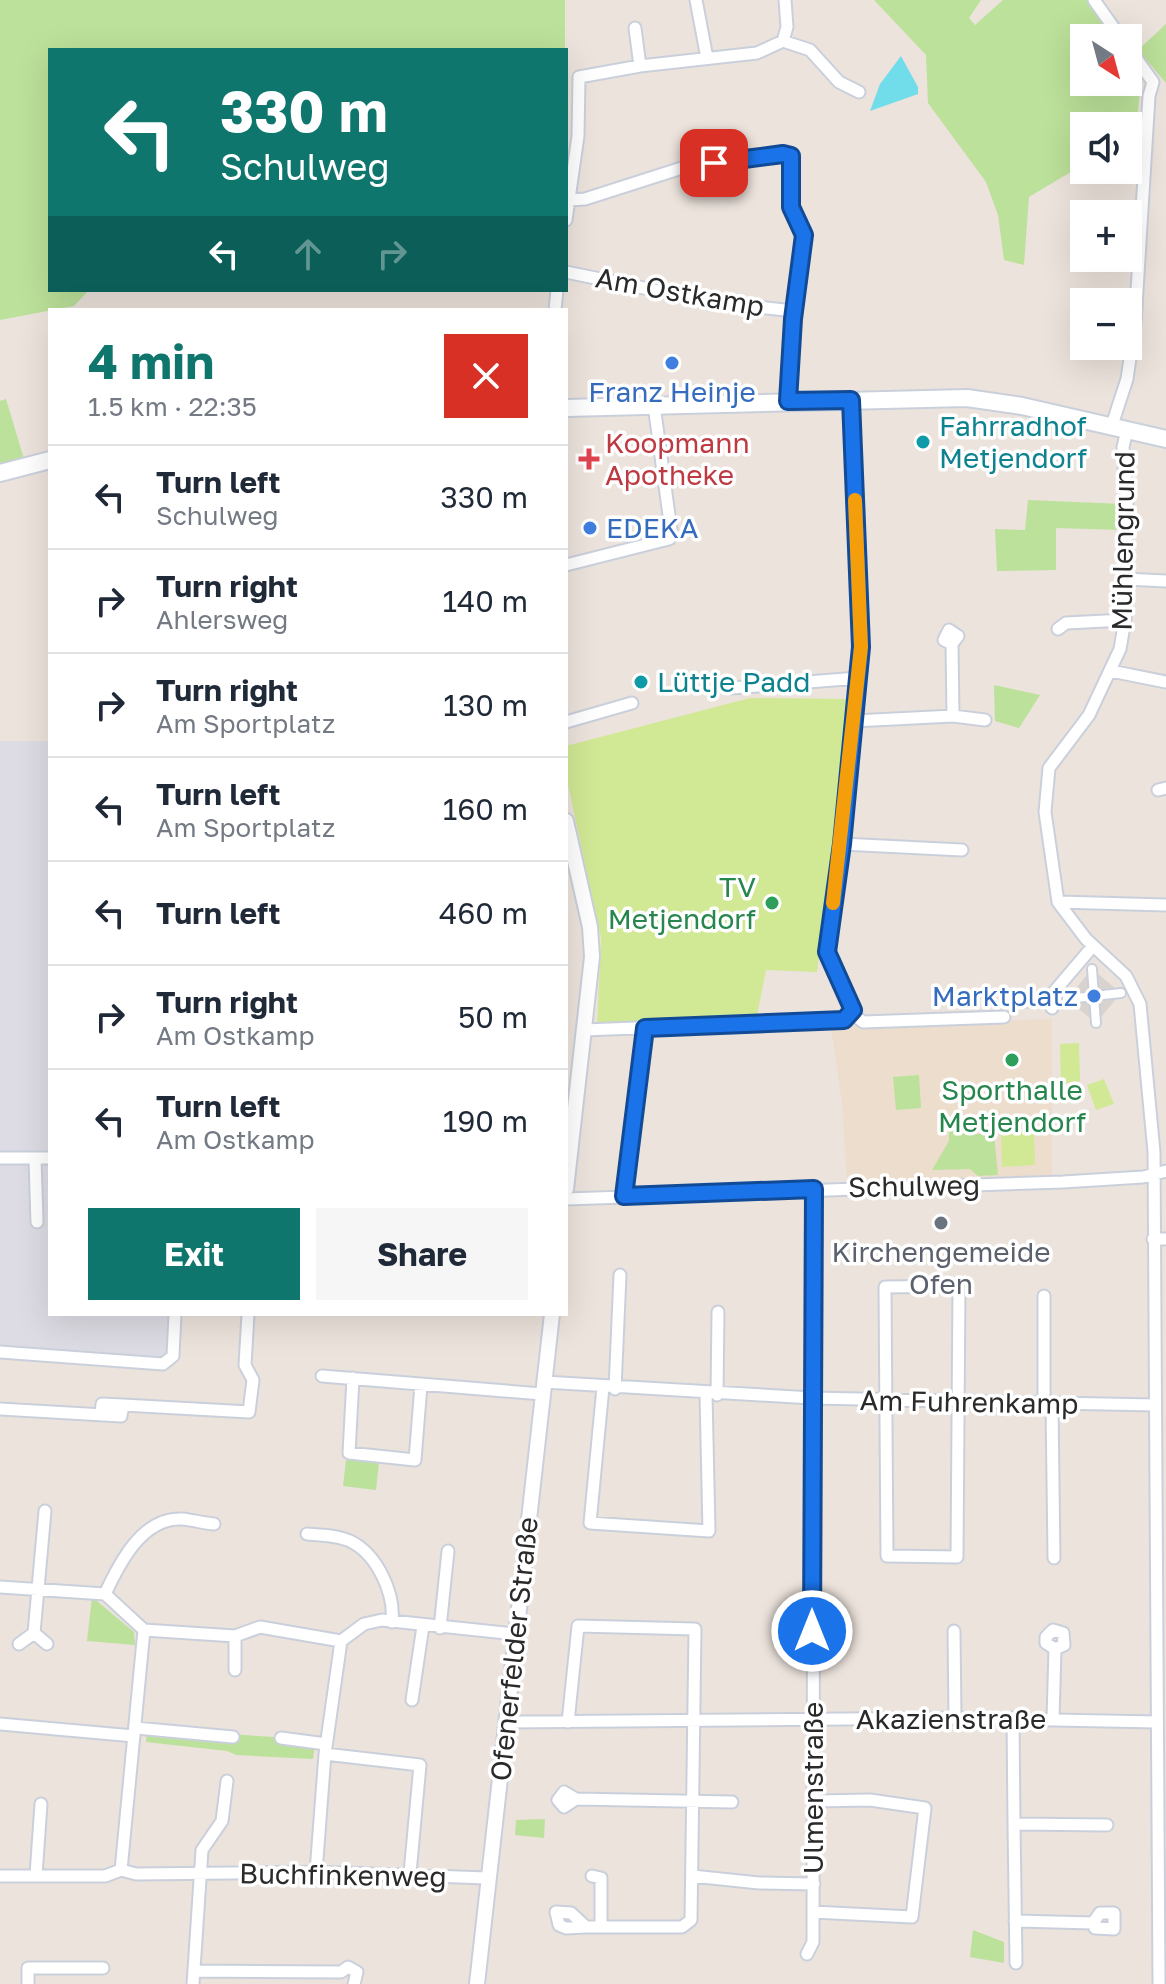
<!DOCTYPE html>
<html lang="en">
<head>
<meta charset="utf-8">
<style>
	:root { --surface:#fff; --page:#f6f6f7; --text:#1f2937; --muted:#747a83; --line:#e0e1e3; --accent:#0f766e }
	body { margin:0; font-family:"Golos Text",sans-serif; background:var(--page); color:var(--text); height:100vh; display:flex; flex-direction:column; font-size:30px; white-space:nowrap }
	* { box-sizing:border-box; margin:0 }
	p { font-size:26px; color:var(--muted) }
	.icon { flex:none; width:44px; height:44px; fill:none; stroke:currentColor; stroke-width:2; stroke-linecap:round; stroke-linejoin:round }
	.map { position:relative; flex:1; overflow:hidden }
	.side { position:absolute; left:48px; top:308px; width:520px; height:1008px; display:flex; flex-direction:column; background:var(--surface); border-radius:0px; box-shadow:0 8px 32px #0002 }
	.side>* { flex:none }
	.guide { position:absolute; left:48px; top:48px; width:520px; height:244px; border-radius:0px; box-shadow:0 8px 32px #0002; background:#0f766e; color:#fff; overflow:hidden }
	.needle { width:52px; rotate:144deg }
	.tools { position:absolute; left:1070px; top:24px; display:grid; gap:16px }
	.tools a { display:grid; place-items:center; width:72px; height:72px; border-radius:0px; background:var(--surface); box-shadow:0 8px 32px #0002; font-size:40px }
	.pin { position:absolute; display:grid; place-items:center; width:68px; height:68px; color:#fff; margin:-34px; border-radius:16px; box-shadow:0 4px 12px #0006 }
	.me { position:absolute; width:88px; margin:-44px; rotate:0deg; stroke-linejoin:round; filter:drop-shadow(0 0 6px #0008) }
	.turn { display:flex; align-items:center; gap:28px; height:168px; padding:0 40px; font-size:36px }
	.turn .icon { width:104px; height:104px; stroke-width:2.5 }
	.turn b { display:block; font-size:56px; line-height:68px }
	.lanes { display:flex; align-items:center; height:76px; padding:0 40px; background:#0003; justify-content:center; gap:40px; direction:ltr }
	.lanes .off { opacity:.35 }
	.round { display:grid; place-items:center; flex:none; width:84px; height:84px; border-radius:0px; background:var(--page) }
	.head { display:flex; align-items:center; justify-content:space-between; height:136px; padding:0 40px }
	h1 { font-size:48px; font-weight:700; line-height:60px; color:var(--accent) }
	.primary-button { display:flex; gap:16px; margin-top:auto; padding:16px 40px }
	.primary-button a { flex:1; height:92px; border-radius:0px; background:var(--accent); color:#fff; font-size:32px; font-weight:700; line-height:92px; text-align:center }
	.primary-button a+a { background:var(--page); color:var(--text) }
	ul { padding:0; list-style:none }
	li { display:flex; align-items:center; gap:24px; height:104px; padding:0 40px; border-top:2px solid var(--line) }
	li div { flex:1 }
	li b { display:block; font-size:30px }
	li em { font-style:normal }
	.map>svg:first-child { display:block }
	.industrial { fill:#dddce4 }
	.education { fill:#edddcc }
	.green { fill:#bce19a }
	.pitch { fill:#d1e895 }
	.plaza { fill:#d8d3cf }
	.water { fill:#71ddeb }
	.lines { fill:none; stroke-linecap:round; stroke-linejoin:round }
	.pedestrian-casing { stroke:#cad0db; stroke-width:12 }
	.minor-casing { stroke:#cad0db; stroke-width:15 }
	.tertiary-casing { stroke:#cad0db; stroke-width:18 }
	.secondary-casing { stroke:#cad0db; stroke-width:20 }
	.pedestrian { stroke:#fff; stroke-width:8 }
	.minor { stroke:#fff; stroke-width:11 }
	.tertiary { stroke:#fff; stroke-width:14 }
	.secondary { stroke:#fff; stroke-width:16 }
	.route-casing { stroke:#114b97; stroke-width:20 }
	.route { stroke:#1a73e8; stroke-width:14 }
	.slow { stroke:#f59e0b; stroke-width:14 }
	.shop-dot { fill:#3f7fe0; stroke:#fff; stroke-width:3 }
	.culture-dot { fill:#0f9aa8; stroke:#fff; stroke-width:3 }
	.health-dot { fill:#e0444e; stroke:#fff; stroke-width:3 }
	.leisure-dot { fill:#2e9e5b; stroke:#fff; stroke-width:3 }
	.worship-dot { fill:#6b7280; stroke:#fff; stroke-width:3 }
	.labels { text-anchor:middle; stroke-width:7; stroke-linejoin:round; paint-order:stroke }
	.street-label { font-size:28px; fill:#2a2a2a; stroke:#fff }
	.shop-label { font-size:28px; fill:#366cbe; stroke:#fff }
	.culture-label { font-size:28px; fill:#0d838f; stroke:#fff; text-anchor:start }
	.health-label { font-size:28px; fill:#be3a42; stroke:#fff; text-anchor:start }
	.leisure-label { font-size:28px; fill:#27864d; stroke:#fff; text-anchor:end }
	.worship-label { font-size:28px; fill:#5b616d; stroke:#fff }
</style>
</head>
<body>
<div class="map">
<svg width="1166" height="1984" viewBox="0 0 1166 1984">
	<rect width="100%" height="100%" fill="#ece3dc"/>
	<path class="industrial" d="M 0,741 L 50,741 L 50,1314 L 169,1314 L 167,1358 L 0,1347 Z"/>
	<path class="education" d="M 1052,1019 L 1052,1177 L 847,1182 L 842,1103 L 831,1027 Z"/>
	<path class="green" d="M 0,0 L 565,0 L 565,50 L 50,50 L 50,290 L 89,290 L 74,306 L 0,320 Z
		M 874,0 L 981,0 L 969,18 L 975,25 L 1003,0 L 1088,0 L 1113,38 L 1084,38 L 1084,82 L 1128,82 L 1128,61 L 1141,81 L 1136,133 L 1128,138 L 1128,126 L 1084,126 L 1084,164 L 1029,197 L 1024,265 L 1004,260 L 998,215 L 986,182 L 928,103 L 926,55 Z
		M 1166,24 L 1166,83 L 1138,50 Z
		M 6,399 L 24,459 L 0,463 L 0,401 Z
		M 1028,500 L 1123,504 L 1122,530 L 1056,528 L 1056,570 L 997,571 L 995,529 L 1025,530 Z
		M 994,685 L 1040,695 L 1019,728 L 995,721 Z
		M 919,1075 L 921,1108 L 896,1110 L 893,1077 Z
		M 949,1122 L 975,1134 L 994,1134 L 998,1175 L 978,1176 L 970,1169 L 932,1170 L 949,1141 Z
		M 346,1460 L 379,1463 L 376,1490 L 343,1486 Z
		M 92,1597 L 134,1632 L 135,1645 L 87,1641 Z
		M 147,1729 L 275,1737 L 276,1741 L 315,1745 L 313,1759 L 236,1755 L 227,1751 L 146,1742 Z
		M 545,1819 L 544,1838 L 515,1835 L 516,1820 Z
		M 973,1930 L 1004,1942 L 1004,1963 L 970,1957 Z"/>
	<path class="pitch" d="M 750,698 L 850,699 L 817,972 L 766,970 L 756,1020 L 597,1026 L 601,939 L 566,775 L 566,746 Z
		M 1079,1043 L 1080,1081 L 1061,1084 L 1060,1044 Z
		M 1104,1079 L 1114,1104 L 1096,1110 L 1087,1085 Z
		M 1001,1132 L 1034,1132 L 1035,1165 L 1002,1167 Z"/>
	<path class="plaza" d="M 1092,969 L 1121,993 L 1096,1023 L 1067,999 Z"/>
	<path class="water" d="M 901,56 L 918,87 L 918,94 L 870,111 L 880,84 Z"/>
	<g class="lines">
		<defs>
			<path id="pedestrian" d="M 1092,969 L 1096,1023
				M 1067,999 L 1121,993"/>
			<path id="minor" d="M 696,0 L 707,58
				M 1094,0 L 1121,38
				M 635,28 L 640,66
				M 783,41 L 787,27 L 785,0
				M 569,200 L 585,199 L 685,167 L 783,154 L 791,156 L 791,207 L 804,235 L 793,319 L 788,401
				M 566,220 L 578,136 L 579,77 L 640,66 L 757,53 L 783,41 L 810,50 L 839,82 L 859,92
				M 566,272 L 712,302 L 794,311
				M 555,310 L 557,290
				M 1112,425 L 1127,379 L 1135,323 L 1149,96 L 1153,82 L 1128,47
				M 1127,430 L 1123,447 L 1127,505 L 1125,620 L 1120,649 L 1089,715 L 1049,768 L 1045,812 L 1058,902 L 1086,939 L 1126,976 L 1140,1004 L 1154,1152 L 1159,1984
				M 566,565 L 669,539 L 671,530 L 654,405
				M 1125,579 L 1166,581
				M 1058,629 L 1066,623 L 1125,620
				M 1111,671 L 1166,682
				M 732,688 L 858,678
				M 953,716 L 985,720
				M 854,721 L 953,716 L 952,644 L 958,636 L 949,630 L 944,640 L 952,644
				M 566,722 L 632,703
				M 1158,790 L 1166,788
				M 842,844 L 962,850
				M 1058,902 L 1166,905
				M 1007,1002 L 1052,1000
				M 1052,1008 L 1053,993 L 1093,946
				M 853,1014 L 863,1022 L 1004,1017
				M 584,1030 L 844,1020 L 853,1014 L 827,952 L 842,844 L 861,647 L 851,400
				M 0,1158 L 50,1158
				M 35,1158 L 37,1222
				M 624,1196 L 645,1028
				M 566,1199 L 1063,1182 L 1143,1177 L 1166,1171
				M 1153,1239 L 1166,1239
				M 959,1286 L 957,1557 L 887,1556 L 885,1287 Z
				M 0,1352 L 163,1364 L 173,1356 L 175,1314
				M 322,1376 L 542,1394
				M 353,1378 L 349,1453 L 415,1460 L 421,1385
				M 544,1382 L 812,1398 L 1155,1405
				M 603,1387 L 590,1523 L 709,1531 L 706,1394
				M 615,1389 L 620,1275
				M 717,1395 L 718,1312
				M 1044,1404 L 1044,1296
				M 1052,1404 L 1054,1558
				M 0,1409 L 121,1416 L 123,1405 L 249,1412 L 253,1380 L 245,1365 L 248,1314
				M 101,1415 L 102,1404 L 123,1405
				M 307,1534 C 321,1535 337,1535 350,1541 C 377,1554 395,1593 392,1622
				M 0,1587 L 105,1594 L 144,1630 L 121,1870
				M 105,1594 C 119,1564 142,1517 182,1519 C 193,1520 203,1523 214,1524
				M 440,1628 L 448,1551
				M 144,1630 L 235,1636 L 260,1627 L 341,1641
				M 954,1631 L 955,1718
				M 34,1633 L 47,1644
				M 235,1636 L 235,1670
				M 19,1644 L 34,1633 L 45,1511
				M 412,1700 L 423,1626
				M 1013,1718 L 1014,1824 L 1107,1825
				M 1053,1719 L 1055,1649 L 1064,1645 L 1063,1633 L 1053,1630 L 1046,1637 L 1046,1643 L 1055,1649
				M 506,1722 L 955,1718 L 1157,1722
				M 568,1722 L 578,1626 L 695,1629 L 691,1920 L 682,1927 L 586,1927 L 571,1913 L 556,1912 L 559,1925 L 566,1928 L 586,1927
				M 0,1724 L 134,1736
				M 136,1728 L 233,1737
				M 281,1738 L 326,1744
				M 325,1754 L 420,1765 L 410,1873
				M 576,1799 L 564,1807 L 558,1800 L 564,1792 L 576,1799 L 732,1802
				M 1014,1824 L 1016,1963
				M 121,1870 L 136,1874 L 316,1872 L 487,1878
				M 316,1872 L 325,1754 L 341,1641 L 364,1624 L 382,1620 L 515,1634
				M 36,1875 L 41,1804
				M 0,1876 L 105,1876 L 121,1870
				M 592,1876 L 601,1878 L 601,1927
				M 692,1876 L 759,1883 L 814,1884
				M 813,1912 L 912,1917 L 925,1808 L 870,1800 L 814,1801
				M 1015,1921 L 1093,1923 L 1100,1913 L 1114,1913 L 1114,1929 L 1095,1928 L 1093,1923
				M 807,1954 L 813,1942 L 814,1189
				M 194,1971 L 341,1972 L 348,1967 L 357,1972 L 354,1984
				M 28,1984 L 28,1968 L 103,1968
				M 193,1984 L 202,1850 L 222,1821 L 227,1781"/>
			<path id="tertiary" d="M 566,821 L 590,927 L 592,957 L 566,1189
				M 477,1984 L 552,1314"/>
			<path id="secondary" d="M 566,408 L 967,398 L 1022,406 L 1166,439
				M 0,473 L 50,460"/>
		</defs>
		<use href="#pedestrian" class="pedestrian-casing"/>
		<use href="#minor" class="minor-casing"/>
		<use href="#tertiary" class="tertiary-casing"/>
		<use href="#secondary" class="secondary-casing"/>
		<use href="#pedestrian" class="pedestrian"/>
		<use href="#minor" class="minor"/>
		<use href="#tertiary" class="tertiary"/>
		<use href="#secondary" class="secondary"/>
	</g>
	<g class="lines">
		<defs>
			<path id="route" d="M 714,163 L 783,154 L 791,156 L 791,207 L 804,235 L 793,319 L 788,401 L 851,400 L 861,647 L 842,844 L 827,952 L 853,1010 L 844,1020 L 645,1028 L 624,1196 L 814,1189 L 812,1631"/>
		</defs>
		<use href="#route" class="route-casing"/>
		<use href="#route" class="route"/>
		<path class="slow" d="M 833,903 L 861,647 L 855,500"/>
	</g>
	<g class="shop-dot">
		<circle cx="672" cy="363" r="8"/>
		<circle cx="590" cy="528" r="8"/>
		<circle cx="1094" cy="996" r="8"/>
	</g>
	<g class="culture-dot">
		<circle cx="923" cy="442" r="8"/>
		<circle cx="641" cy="682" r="8"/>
	</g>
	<path class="health-dot" d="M585 447h8v8h8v8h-8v8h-8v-8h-8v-8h8z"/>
	<g class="leisure-dot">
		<circle cx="772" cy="903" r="8"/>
		<circle cx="1012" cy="1060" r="8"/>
	</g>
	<circle class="worship-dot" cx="941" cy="1223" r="8"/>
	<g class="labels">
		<g class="street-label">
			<text transform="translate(680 292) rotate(10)" y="10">Am Ostkamp</text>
			<text transform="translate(1123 541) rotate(-89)" y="10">Mühlengrund</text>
			<text transform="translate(914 1186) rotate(-1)" y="10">Schulweg</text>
			<text transform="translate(969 1402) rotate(1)" y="10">Am Fuhrenkamp</text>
			<text transform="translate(514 1649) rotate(-84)" y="10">Ofenerfelder Straße</text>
			<text x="951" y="1729">Akazienstraße</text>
			<text transform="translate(813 1788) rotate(-90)" y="10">Ulmenstraße</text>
			<text transform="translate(343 1875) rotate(1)" y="10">Buchfinkenweg</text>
		</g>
		<g class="shop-label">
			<text x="672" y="402">Franz Heinje</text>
			<text x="606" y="538" text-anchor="start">EDEKA</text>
			<text x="1078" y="1006" text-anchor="end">Marktplatz</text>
		</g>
		<g class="culture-label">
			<text x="939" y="436">Fahrradhof<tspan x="939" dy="32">Metjendorf</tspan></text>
			<text x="657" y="692">Lüttje Padd</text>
		</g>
		<g class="health-label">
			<text x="605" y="453">Koopmann<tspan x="605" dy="32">Apotheke</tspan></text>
		</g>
		<g class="leisure-label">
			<text x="756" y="897">TV<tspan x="756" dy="32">Metjendorf</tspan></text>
			<text x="1012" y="1100" text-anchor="middle">Sporthalle<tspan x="1012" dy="32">Metjendorf</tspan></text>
		</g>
		<g class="worship-label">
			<text x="941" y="1262">Kirchengemeide<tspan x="941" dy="32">Ofen</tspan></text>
		</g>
	</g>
</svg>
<div class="tools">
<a><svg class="needle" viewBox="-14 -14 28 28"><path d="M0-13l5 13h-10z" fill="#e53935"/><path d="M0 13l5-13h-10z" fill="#747a83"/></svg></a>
<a><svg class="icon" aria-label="sound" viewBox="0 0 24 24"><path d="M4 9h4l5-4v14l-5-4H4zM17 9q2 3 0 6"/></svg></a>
<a>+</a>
<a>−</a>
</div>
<div class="pin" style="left:714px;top:163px;background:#d93025"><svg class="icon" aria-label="arrive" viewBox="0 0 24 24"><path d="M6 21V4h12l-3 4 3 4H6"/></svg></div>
<svg class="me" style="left:812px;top:1631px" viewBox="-20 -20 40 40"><circle r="17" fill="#1a73e8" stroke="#fff" stroke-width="3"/><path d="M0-11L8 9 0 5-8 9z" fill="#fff"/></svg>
<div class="guide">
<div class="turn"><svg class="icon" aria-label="left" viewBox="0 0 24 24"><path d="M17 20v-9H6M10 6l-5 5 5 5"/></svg><div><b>330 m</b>Schulweg</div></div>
<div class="lanes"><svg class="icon" aria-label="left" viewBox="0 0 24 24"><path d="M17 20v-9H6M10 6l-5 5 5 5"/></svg><svg class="icon off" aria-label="ahead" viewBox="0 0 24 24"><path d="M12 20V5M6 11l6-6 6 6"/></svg><svg class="icon off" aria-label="right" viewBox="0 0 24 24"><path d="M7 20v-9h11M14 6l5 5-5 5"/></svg></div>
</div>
<section class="side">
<div class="head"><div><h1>4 min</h1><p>1.5 km · 22:35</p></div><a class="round" style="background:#d93025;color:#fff"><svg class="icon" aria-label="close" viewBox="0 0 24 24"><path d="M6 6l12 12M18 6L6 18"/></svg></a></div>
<ul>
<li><svg class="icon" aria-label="left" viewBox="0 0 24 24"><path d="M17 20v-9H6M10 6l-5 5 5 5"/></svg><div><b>Turn left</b><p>Schulweg</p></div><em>330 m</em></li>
<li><svg class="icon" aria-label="right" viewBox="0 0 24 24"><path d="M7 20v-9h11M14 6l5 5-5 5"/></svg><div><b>Turn right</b><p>Ahlersweg</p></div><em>140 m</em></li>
<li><svg class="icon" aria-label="right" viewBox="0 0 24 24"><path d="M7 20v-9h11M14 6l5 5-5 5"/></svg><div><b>Turn right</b><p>Am Sportplatz</p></div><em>130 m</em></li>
<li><svg class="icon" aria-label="left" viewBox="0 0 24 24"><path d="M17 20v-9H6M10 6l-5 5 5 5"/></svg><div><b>Turn left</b><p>Am Sportplatz</p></div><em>160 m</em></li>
<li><svg class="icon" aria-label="left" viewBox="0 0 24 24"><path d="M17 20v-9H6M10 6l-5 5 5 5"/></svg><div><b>Turn left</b></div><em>460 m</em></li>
<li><svg class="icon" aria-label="right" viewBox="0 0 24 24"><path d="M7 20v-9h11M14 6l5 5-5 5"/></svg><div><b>Turn right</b><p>Am Ostkamp</p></div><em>50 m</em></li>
<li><svg class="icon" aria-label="left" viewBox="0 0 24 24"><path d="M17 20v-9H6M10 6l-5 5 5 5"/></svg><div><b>Turn left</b><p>Am Ostkamp</p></div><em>190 m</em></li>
</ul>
<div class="primary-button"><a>Exit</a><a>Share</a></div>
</section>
</div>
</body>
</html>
